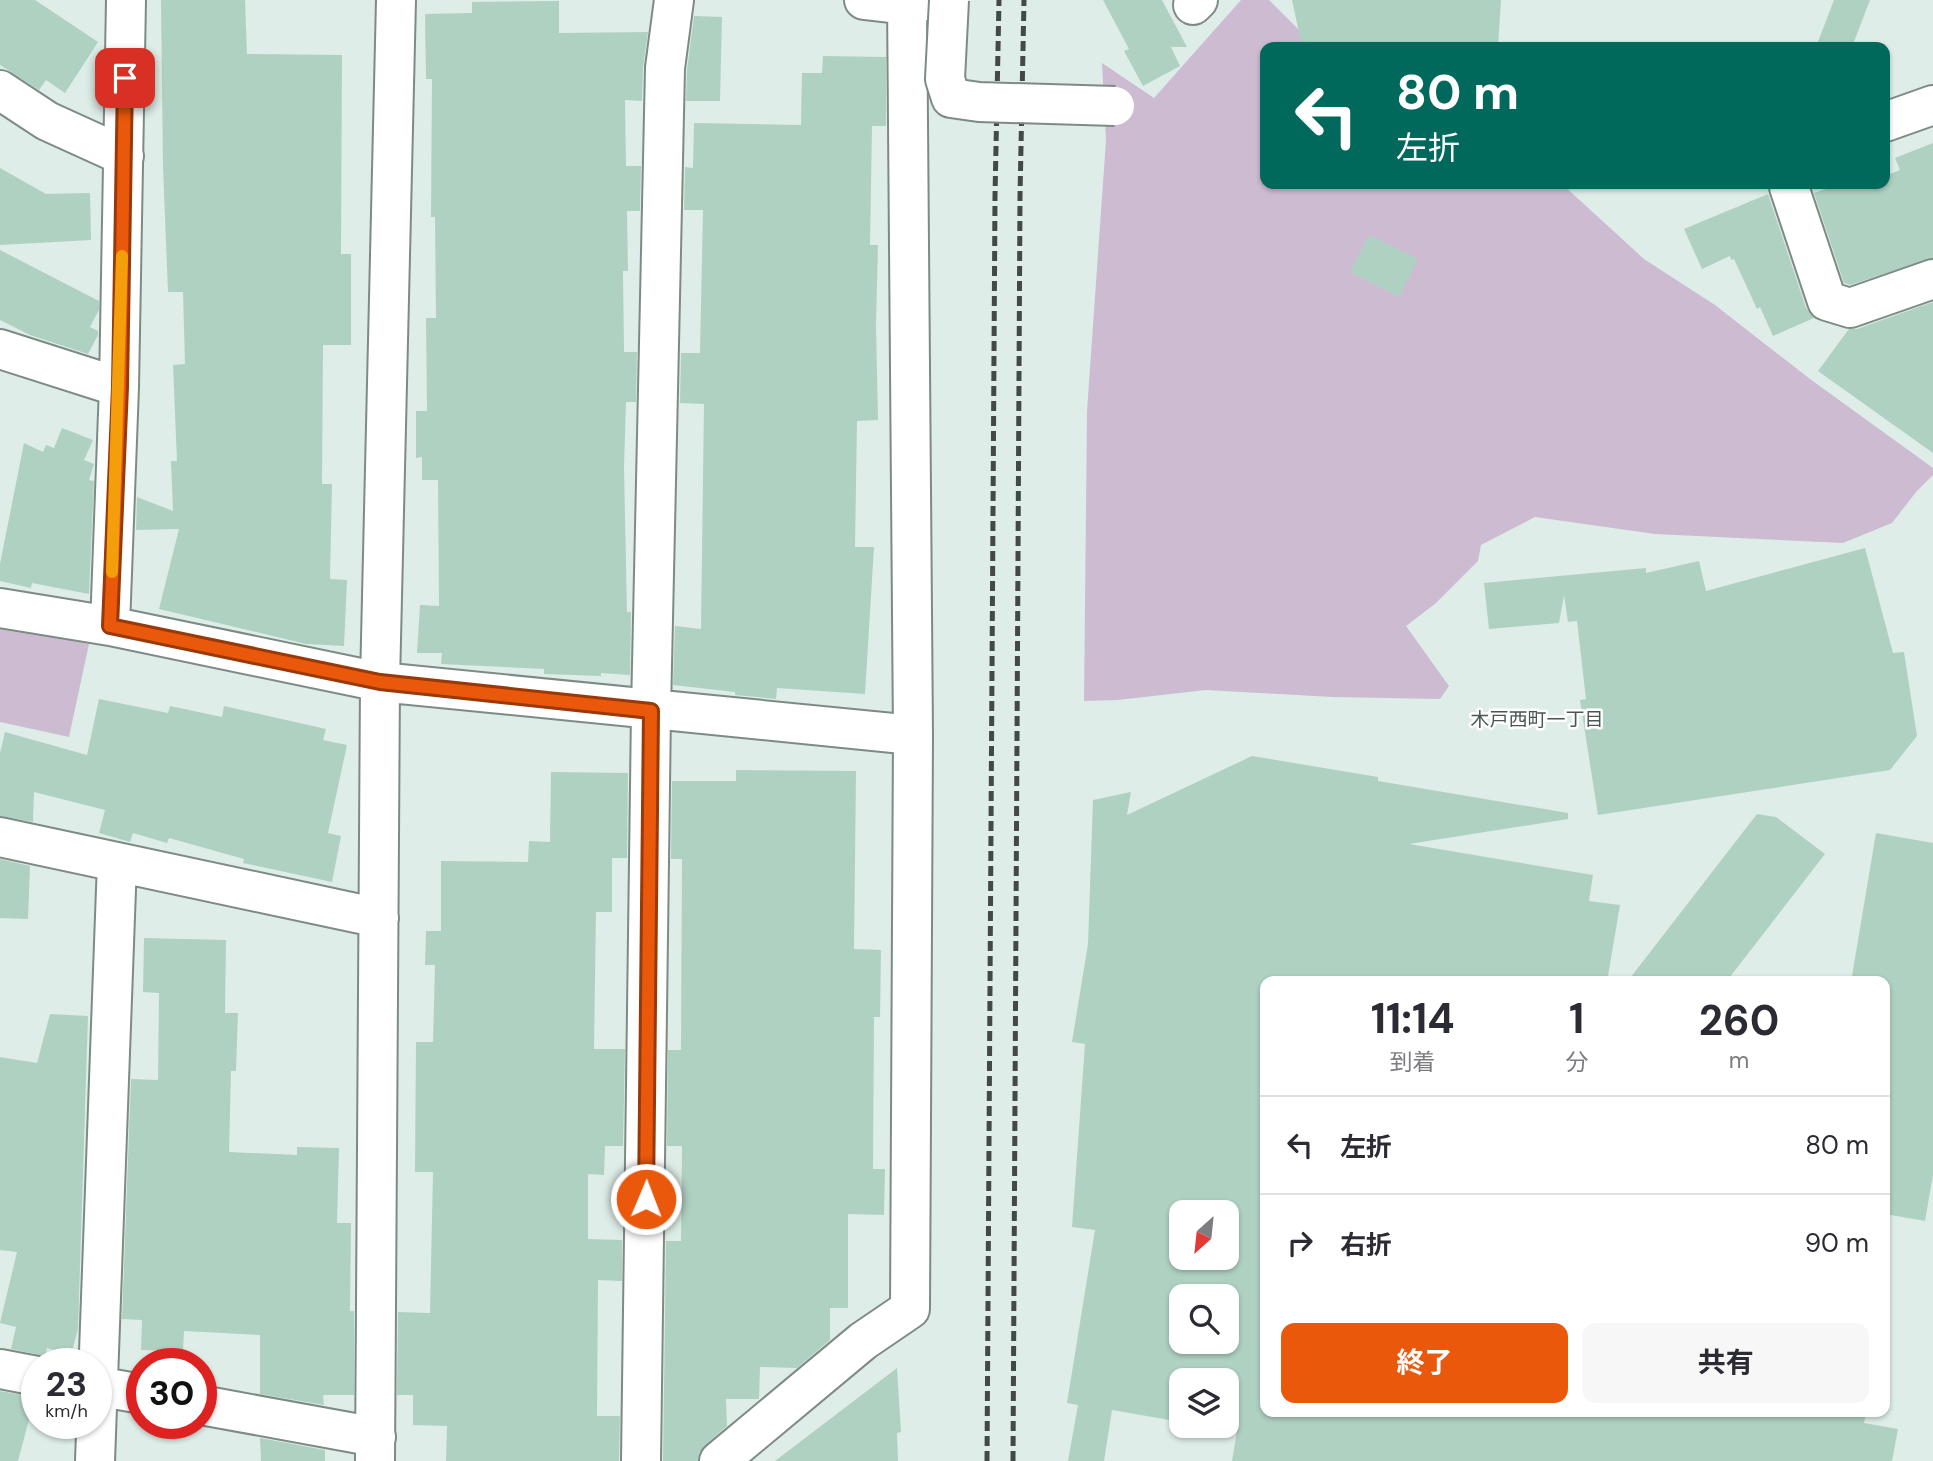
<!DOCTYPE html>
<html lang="ja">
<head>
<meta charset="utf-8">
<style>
	:root { --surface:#fff; --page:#f7f7f7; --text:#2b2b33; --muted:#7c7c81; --line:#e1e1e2; --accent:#ea580c }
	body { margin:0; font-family:"DM Sans","Noto Sans JP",sans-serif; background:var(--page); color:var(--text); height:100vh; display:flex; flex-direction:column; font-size:26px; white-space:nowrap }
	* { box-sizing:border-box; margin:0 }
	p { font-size:23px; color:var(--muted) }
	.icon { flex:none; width:38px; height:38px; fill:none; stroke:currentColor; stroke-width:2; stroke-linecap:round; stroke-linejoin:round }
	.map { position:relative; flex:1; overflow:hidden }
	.panel { position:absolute; left:1260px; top:976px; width:630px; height:441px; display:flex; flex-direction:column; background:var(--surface); border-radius:14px; box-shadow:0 2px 5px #0004 }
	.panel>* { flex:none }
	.guide { position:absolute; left:1260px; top:42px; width:630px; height:147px; border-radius:14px; box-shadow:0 2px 5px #0004; background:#00695c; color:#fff; overflow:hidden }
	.needle { width:46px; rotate:207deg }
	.buttons { position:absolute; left:1169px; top:1200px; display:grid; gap:14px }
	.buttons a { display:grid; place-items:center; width:70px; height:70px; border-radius:14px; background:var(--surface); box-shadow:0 2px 5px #0004; font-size:35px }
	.speed { position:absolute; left:21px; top:1348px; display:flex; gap:14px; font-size:35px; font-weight:700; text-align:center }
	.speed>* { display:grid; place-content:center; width:91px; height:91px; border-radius:50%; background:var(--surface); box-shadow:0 2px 5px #0004; line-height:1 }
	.speed small { font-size:18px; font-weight:400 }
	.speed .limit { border:10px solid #d22; background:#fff; color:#111 }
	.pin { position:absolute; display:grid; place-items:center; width:60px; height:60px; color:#fff; margin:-30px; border-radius:14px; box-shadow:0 4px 10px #0006 }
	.me { position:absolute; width:77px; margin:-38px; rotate:1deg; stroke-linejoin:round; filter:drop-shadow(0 0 5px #0008) }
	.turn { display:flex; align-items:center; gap:24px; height:147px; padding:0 21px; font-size:32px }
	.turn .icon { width:91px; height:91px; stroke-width:2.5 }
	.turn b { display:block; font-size:49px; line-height:60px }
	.eta { display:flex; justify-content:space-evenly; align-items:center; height:119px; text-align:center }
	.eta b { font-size:42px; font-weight:700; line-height:49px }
	.button { display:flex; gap:14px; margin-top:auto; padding:14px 21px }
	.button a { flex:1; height:80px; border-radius:14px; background:var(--accent); color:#fff; font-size:28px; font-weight:700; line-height:80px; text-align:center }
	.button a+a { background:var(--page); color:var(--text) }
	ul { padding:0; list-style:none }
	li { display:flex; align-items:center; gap:21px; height:98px; padding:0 21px; border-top:2px solid var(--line) }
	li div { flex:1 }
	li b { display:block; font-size:26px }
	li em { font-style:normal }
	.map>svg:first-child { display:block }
	.green { fill:#cdbcd1 }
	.building { fill:#afd1c2; fill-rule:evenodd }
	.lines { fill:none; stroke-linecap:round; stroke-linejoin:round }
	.street-casing { stroke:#7e8b85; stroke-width:42 }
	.street { stroke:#fff; stroke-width:38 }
	.rail { stroke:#434a46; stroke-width:5; stroke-dasharray:10 5; stroke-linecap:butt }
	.street-bridge-casing { stroke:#7e8b85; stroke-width:42; stroke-linecap:butt }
	.street-bridge { stroke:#fff; stroke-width:38 }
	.route-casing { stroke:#983908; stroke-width:18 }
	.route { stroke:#ea580c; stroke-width:12 }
	.slow { stroke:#f59e0b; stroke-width:12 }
	.labels { text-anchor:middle; stroke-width:5; stroke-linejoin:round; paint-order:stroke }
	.neighbourhood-label { font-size:19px; fill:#4a5751; stroke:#fff }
</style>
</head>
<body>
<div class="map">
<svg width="1933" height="1461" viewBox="0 0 1933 1461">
	<rect width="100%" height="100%" fill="#deede7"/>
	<path class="green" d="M 1241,0 L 1269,0 L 1316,47 L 1265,47 L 1265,184 L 1562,184 L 1644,259 L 1715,305 L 1810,379 L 1933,468 L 1933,475 L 1916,492 L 1892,523 L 1843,543 L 1655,534 L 1535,517 L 1481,545 L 1478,561 L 1436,603 L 1406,626 L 1449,686 L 1440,699 L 1332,697 L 1206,690 L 1118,700 L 1084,701 L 1087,411 L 1106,140 L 1102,63 L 1154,98 Z
		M 0,625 L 89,644 L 69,737 L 0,722 Z"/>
	<path class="building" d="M 0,0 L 35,0 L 98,42 L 65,93 L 46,80 L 39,90 L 0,65 Z
		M 161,0 L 245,0 L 247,54 L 342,55 L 341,254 L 351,254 L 351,345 L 323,345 L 322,484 L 332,484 L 330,579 L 347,580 L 344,646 L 306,644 L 159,609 L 179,529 L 136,530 L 137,497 L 173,511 L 171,461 L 177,461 L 173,365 L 185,364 L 183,292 L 168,292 L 163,167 Z
		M 1103,0 L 1162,0 L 1187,47 L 1171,47 L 1180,66 L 1143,86 L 1124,51 L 1129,49 Z
		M 1292,0 L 1501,0 L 1498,47 L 1302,47 Z
		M 1834,0 L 1870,0 L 1852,47 L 1816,47 Z
		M 559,1 L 559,33 L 648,32 L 643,68 L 642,101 L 625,100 L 626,166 L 641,166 L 640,211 L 627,211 L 628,271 L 623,271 L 624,352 L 637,352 L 636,402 L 626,402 L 624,468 L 627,612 L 631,612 L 630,675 L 601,673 L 601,676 L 544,674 L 544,669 L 441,664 L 442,653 L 417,653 L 420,605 L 439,606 L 438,480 L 422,480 L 422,457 L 416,458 L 416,411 L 427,411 L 426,318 L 436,318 L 435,217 L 431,217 L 432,79 L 426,79 L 425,14 L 472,13 L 472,2 Z
		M 694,16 L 722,17 L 720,101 L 686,101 L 687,70 Z
		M 823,56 L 886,57 L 886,126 L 872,126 L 870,245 L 878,245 L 876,325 L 878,420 L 857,421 L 855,547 L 874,547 L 865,694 L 777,688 L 776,699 L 735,695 L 735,692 L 673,685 L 675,626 L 701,629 L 704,404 L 680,403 L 681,353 L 700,353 L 703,210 L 684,210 L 685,167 L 693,168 L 694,123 L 801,125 L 802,73 L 822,73 Z
		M 1933,143 L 1933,258 L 1850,285 L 1844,283 L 1814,193 L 1841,184 L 1885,184 L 1885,176 L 1900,170 L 1895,158 Z
		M 0,168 L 46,194 L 90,193 L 91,240 L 0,245 Z
		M 1768,194 L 1806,308 L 1814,318 L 1773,336 L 1760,307 L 1757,309 L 1734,259 L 1731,260 L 1730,256 L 1702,269 L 1684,229 Z
		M 1369,235 L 1418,259 L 1399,297 L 1350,272 Z
		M 0,250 L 99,301 L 99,310 L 90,327 L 98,331 L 98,335 L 88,354 L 30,335 L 0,320 Z
		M 1933,302 L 1933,453 L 1818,371 L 1849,329 L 1857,329 Z
		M 62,428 L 93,440 L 84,460 L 94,464 L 89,480 L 94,481 L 89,594 L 32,583 L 31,588 L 0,581 L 0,564 L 24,443 L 43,452 L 46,445 L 54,448 Z
		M 1865,548 L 1893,653 L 1904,652 L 1917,736 L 1890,770 L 1598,815 L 1580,700 L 1586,699 L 1577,621 L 1568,622 L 1564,595 L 1559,623 L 1489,629 L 1484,583 L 1646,568 L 1646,573 L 1699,561 L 1706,591 Z
		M 99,699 L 168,713 L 170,706 L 222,717 L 224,706 L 326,729 L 323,740 L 347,745 L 328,833 L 341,836 L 332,882 L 243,863 L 244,859 L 169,838 L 167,843 L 133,833 L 130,842 L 99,833 L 105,810 L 34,792 L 33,822 L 0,816 L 0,753 L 5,732 L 87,755 Z
		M 1252,756 L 1378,777 L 1378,781 L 1568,813 L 1568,819 L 1409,844 L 1593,875 L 1589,901 L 1620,905 L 1607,982 L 1265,982 L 1265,1412 L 1866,1412 L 1864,1423 L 1898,1429 L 1892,1461 L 1232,1461 L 1237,1431 L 1209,1426 L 1227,1426 L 1227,1381 L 1181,1381 L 1181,1422 L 1112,1410 L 1104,1461 L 1068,1461 L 1078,1405 L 1067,1403 L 1095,1230 L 1072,1227 L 1085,1044 L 1072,1042 L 1088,944 L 1093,800 L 1131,792 L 1127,815 ZM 1181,1213 L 1227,1213 L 1227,1258 L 1181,1258 ZM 1181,1297 L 1227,1297 L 1227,1342 L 1181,1342 Z
		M 736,770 L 856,771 L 854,949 L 881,950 L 880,1017 L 874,1017 L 873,1169 L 885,1169 L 884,1215 L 848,1214 L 848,1308 L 830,1308 L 830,1340 L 797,1368 L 760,1367 L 759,1399 L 726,1399 L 727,1426 L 705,1445 L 699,1453 L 698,1461 L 663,1461 L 666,1241 L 681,1241 L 682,1146 L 667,1146 L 668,1050 L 681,1050 L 682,859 L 671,859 L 672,781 L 736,781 Z
		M 551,772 L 628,773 L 627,858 L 612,858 L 612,912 L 596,912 L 594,1049 L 625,1049 L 623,1146 L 605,1146 L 604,1175 L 588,1174 L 588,1239 L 622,1240 L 622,1281 L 598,1280 L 597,1416 L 620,1416 L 619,1461 L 446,1461 L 447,1426 L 413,1425 L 413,1395 L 397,1395 L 398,1312 L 430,1313 L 433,1172 L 415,1172 L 416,1042 L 433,1042 L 435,965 L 425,965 L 426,931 L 441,931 L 441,861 L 528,862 L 529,841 L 550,842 Z
		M 1757,814 L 1776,817 L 1825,854 L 1726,982 L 1627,982 Z
		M 1876,833 L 1933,843 L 1933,1175 L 1925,1221 L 1885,1214 L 1885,982 L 1851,982 Z
		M 0,859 L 30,866 L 28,919 L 0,918 Z
		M 144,938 L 226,940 L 225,1013 L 238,1013 L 236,1071 L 231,1071 L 229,1152 L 297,1155 L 297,1147 L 339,1148 L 337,1223 L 351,1223 L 350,1311 L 354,1311 L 354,1395 L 323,1395 L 324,1405 L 260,1394 L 260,1335 L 184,1331 L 183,1351 L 141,1350 L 142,1320 L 122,1319 L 131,1079 L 158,1080 L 159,993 L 143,992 Z
		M 50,1014 L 88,1016 L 78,1329 L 71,1355 L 47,1348 L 45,1356 L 11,1349 L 16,1327 L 0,1323 L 17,1252 L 0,1250 L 0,1057 L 37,1063 Z
		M 897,1368 L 901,1432 L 897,1433 L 898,1461 L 775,1461 Z
		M 0,1391 L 35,1397 L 18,1461 L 0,1461 Z
		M 260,1438 L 325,1450 L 325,1461 L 261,1461 Z"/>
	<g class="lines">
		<defs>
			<path id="street" d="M 864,0 L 907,5 L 931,0
				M 1193,5 L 1198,0
				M 0,90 L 47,121 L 124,156
				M 1885,122 L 1933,105
				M 1789,187 L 1827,301 L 1850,308 L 1933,279
				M 0,349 L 119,387
				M 0,608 L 110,626 L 380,682 L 913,735
				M 110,626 L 119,387 L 126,0
				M 0,837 L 379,918
				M 0,1369 L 37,1376
				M 96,1386 L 142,1394
				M 201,1405 L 376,1437
				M 95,1461 L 117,862
				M 375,1461 L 380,682 L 396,0
				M 641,1461 L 651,711 L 665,68 L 674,0
				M 719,1461 L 863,1341 L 910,1309 L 913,735 L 907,0"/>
		</defs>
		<use href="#street" class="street-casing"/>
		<use href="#street" class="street"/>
		<path class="rail" d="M 987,1461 L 995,196 L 999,0
			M 1013,1461 L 1020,196 L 1024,0"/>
		<defs>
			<path id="street-bridge" d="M 949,0 L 945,79 L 951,98 L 979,102 L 1115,106"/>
		</defs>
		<use href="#street-bridge" class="street-bridge-casing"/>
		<use href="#street-bridge" class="street-bridge"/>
	</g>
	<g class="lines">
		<defs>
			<path id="route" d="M 125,78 L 120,387 L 110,626 L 380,682 L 651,711 L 646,1199"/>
		</defs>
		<use href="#route" class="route-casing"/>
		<use href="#route" class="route"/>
		<path class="slow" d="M 112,572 L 122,256"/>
	</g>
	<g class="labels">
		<g class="neighbourhood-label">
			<text x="1537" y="726">木戸西町一丁目</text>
		</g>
	</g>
</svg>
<div class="buttons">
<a><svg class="needle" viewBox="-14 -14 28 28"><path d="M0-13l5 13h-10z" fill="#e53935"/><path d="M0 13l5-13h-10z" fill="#7c7c81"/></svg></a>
<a><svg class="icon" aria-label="search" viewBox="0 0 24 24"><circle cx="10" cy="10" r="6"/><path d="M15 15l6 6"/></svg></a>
<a><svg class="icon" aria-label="layers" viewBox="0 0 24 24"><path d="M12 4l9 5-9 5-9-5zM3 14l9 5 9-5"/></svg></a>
</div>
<div class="speed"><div>23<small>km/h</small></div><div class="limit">30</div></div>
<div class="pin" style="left:125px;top:78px;background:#d93025"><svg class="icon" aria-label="arrive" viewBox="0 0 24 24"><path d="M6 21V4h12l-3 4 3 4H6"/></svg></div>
<svg class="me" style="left:646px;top:1199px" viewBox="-20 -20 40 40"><circle r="17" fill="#ea580c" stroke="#fff" stroke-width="3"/><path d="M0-11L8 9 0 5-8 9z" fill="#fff"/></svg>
<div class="guide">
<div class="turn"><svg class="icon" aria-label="left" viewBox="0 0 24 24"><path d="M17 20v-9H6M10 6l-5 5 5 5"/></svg><div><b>80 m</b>左折</div></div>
</div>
<section class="panel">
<div class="eta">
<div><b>11:14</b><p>到着</p></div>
<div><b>1</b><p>分</p></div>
<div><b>260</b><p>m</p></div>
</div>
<ul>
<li><svg class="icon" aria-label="left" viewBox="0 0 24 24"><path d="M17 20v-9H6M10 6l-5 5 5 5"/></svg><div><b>左折</b></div><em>80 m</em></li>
<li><svg class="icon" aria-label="right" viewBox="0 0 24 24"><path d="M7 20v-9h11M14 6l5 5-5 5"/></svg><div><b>右折</b></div><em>90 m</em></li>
</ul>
<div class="button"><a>終了</a><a>共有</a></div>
</section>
</div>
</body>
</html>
